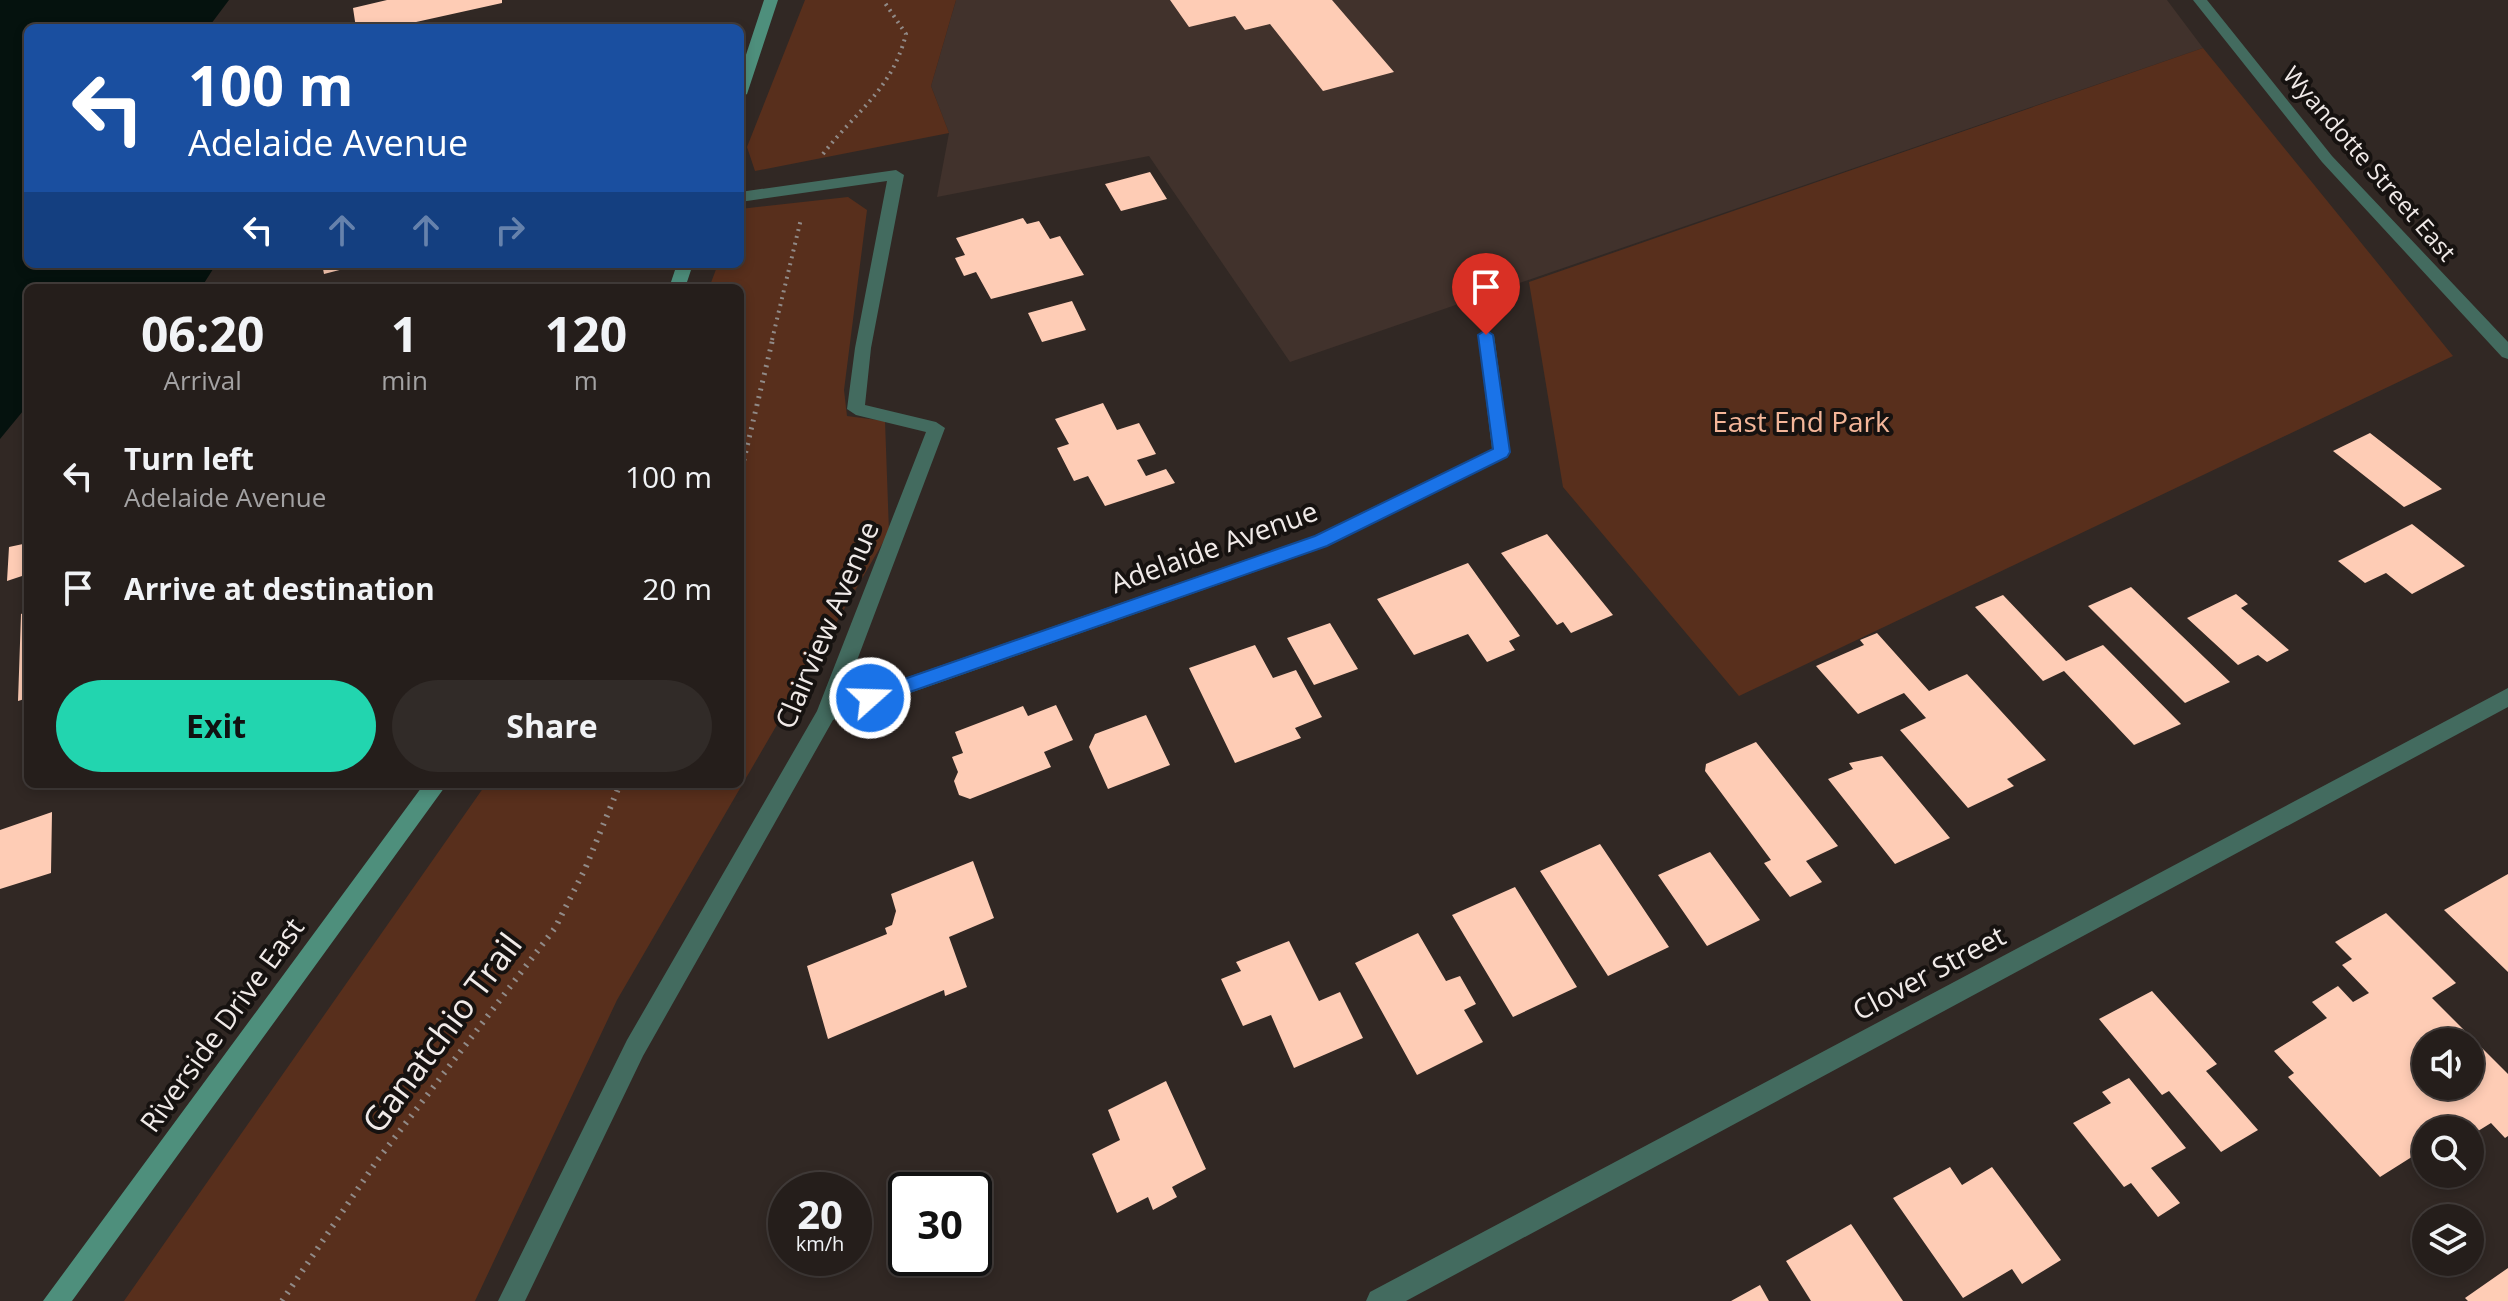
<!DOCTYPE html>
<html lang="en">
<head>
<meta charset="utf-8">
<style>
	:root { --surface:#251e1b; --page:#312b28; --text:#f1f3f6; --muted:#a3a2a3; --line:#423c3a; --accent:#22d5af }
	body { margin:0; font-family:"Open Sans",sans-serif; background:var(--page); color:var(--text); height:100vh; display:flex; flex-direction:column; font-size:30px; white-space:nowrap }
	* { box-sizing:border-box; margin:0 }
	p { font-size:26px; color:var(--muted) }
	.icon { flex:none; width:44px; height:44px; fill:none; stroke:currentColor; stroke-width:2; stroke-linecap:round; stroke-linejoin:round }
	.map { position:relative; flex:1; overflow:hidden }
	.details { position:absolute; left:24px; top:284px; width:720px; height:504px; display:flex; flex-direction:column; background:var(--surface); border-radius:12px; box-shadow:0 4px 12px #0003,0 0 0 2px var(--line) }
	.details>* { flex:none }
	.hud { position:absolute; left:24px; top:24px; width:720px; height:244px; border-radius:12px; box-shadow:0 4px 12px #0003,0 0 0 2px var(--line); background:#1a4fa0; color:#fff; overflow:hidden }
	.tools { position:absolute; left:2412px; top:1028px; display:grid; gap:16px }
	.tools a { display:grid; place-items:center; width:72px; height:72px; border-radius:50%; background:var(--surface); box-shadow:0 4px 12px #0003,0 0 0 2px var(--line); font-size:40px }
	.speed { position:absolute; left:768px; top:1172px; display:flex; gap:16px; font-size:40px; font-weight:700; text-align:center }
	.speed>* { display:grid; place-content:center; width:104px; height:104px; border-radius:50%; background:var(--surface); box-shadow:0 4px 12px #0003,0 0 0 2px var(--line); line-height:1 }
	.speed small { font-size:20px; font-weight:400 }
	.speed .limit { border:4px solid #111; border-radius:12px; background:#fff; color:#111 }
	.pin { position:absolute; display:grid; place-items:center; width:68px; height:68px; color:#fff; margin:-82px -34px; border-radius:50% 50% 50% 0; rotate:-45deg; box-shadow:0 0 8px #0007 }
	.pin .icon { rotate:45deg }
	.me { position:absolute; width:88px; margin:-44px; rotate:70deg; stroke-linejoin:round; filter:drop-shadow(0 0 6px #0008) }
	.turn { display:flex; align-items:center; gap:28px; height:168px; padding:0 32px; font-size:36px }
	.turn .icon { width:104px; height:104px; stroke-width:2.5 }
	.turn b { display:block; font-size:56px; line-height:68px }
	.lanes { display:flex; align-items:center; height:76px; padding:0 32px; background:#0003; justify-content:center; gap:40px; direction:ltr }
	.lanes .off { opacity:.35 }
	.eta { display:flex; justify-content:space-evenly; align-items:center; height:136px; text-align:center }
	.eta b { font-size:48px; font-weight:700; line-height:56px }
	.button { display:flex; gap:16px; margin-top:auto; padding:16px 32px }
	.button a { flex:1; height:92px; border-radius:48px; background:var(--accent); color:#111; font-size:32px; font-weight:700; line-height:92px; text-align:center }
	.button a+a { background:var(--page); color:var(--text) }
	ul { padding:0; list-style:none }
	li { display:flex; align-items:center; gap:24px; height:112px; padding:0 32px }
	li div { flex:1 }
	li b { display:block; font-size:30px }
	li em { font-style:normal }
	.map>svg:first-child { display:block }
	.built { fill:#41322c }
	.green { fill:#582f1c }
	.water { fill:#05120e }
	.building { fill:#feccb5; fill-rule:evenodd }
	.lines { fill:none; stroke-linecap:round; stroke-linejoin:round }
	.path-far2 { stroke:#918a87; stroke-width:4; stroke-dasharray:2 5; stroke-linecap:butt }
	.path-far1 { stroke:#918a87; stroke-width:5; stroke-dasharray:2 6; stroke-linecap:butt }
	.path { stroke:#918a87; stroke-width:6; stroke-dasharray:2 7; stroke-linecap:butt }
	.minor { fill:#436b5f; fill-rule:evenodd }
	.tertiary { fill:#436b5f; fill-rule:evenodd }
	.secondary { fill:#4e8f7c; fill-rule:evenodd }
	.route { fill:#1a73e8; stroke:#114b97; stroke-width:2 }
	.labels { text-anchor:middle; stroke-width:8; stroke-linejoin:round; paint-order:stroke }
	.far-street-label { font-size:24px; fill:#f0eae8; stroke:#161210 }
	.park-label { font-size:28px; fill:#f4b699; stroke:#161210 }
	.street-label { font-size:28px; fill:#f0eae8; stroke:#161210 }
	.near-street-label { font-size:34px; fill:#f0eae8; stroke:#161210 }
</style>
</head>
<body>
<div class="map">
<svg width="2508" height="1301" viewBox="0 0 2508 1301">
	<rect width="100%" height="100%" fill="#312824"/>
	<path class="built" d="M 956,0 L 2167,0 L 2203,48 L 1290,362 L 1149,156 L 937,197 L 949,133 L 931,86 Z"/>
	<path class="green" d="M 805,0 L 956,0 L 931,86 L 949,133 L 755,171 L 747,147 Z
		M 2203,48 L 2453,356 L 1739,696 L 1563,487 L 1529,282 Z
		M 848,197 L 867,210 L 844,390 L 847,416 L 885,421 L 889,532 L 617,1000 L 475,1301 L 124,1301 L 486,784 L 740,784 L 740,288 L 709,288 L 718,264 L 740,264 L 740,209 Z"/>
	<path class="water" d="M 0,0 L 229,0 L 208,28 L 28,28 L 28,264 L 215,266 L 201,288 L 28,288 L 28,405 L 0,439 Z"/>
	<path class="building" d="M 387,0 L 502,0 L 502,3 L 389,28 L 356,28 L 353,8 Z
		M 1170,0 L 1332,0 L 1394,72 L 1323,91 L 1270,24 L 1245,30 L 1235,16 L 1189,27 Z
		M 1150,172 L 1167,199 L 1121,211 L 1105,184 Z
		M 1023,218 L 1027,224 L 1039,221 L 1050,239 L 1060,236 L 1084,275 L 991,299 L 976,272 L 964,276 L 955,258 L 965,255 L 956,238 Z
		M 322,264 L 359,264 L 359,265 L 324,274 Z
		M 1072,301 L 1086,330 L 1042,342 L 1028,313 Z
		M 1103,403 L 1117,430 L 1139,423 L 1156,454 L 1137,460 L 1146,476 L 1166,469 L 1175,483 L 1105,506 L 1088,476 L 1074,481 L 1057,448 L 1069,444 L 1055,419 Z
		M 2370,433 L 2442,489 L 2404,507 L 2333,451 Z
		M 28,522 L 28,574 L 7,581 L 9,547 L 23,544 L 24,523 Z
		M 2412,524 L 2465,566 L 2412,594 L 2386,573 L 2365,583 L 2338,561 Z
		M 1547,534 L 1613,615 L 1571,633 L 1563,622 L 1557,625 L 1501,553 Z
		M 1468,563 L 1520,636 L 1509,641 L 1515,650 L 1487,662 L 1468,634 L 1414,655 L 1377,599 Z
		M 2131,587 L 2230,682 L 2185,703 L 2088,606 Z
		M 2236,594 L 2248,604 L 2241,608 L 2289,650 L 2267,662 L 2258,655 L 2238,665 L 2187,618 Z
		M 2003,595 L 2066,661 L 2103,645 L 2181,724 L 2134,745 L 2064,671 L 2043,681 L 1975,607 Z
		M 28,611 L 28,698 L 18,701 L 21,614 Z
		M 1330,623 L 1358,669 L 1314,685 L 1287,638 Z
		M 1877,633 L 1929,691 L 1967,674 L 2046,760 L 2007,779 L 2014,786 L 1968,808 L 1900,730 L 1926,718 L 1904,693 L 1858,714 L 1816,666 L 1864,645 L 1860,640 Z
		M 1255,645 L 1273,678 L 1296,670 L 1322,717 L 1295,728 L 1301,738 L 1235,763 L 1189,668 Z
		M 1056,705 L 1073,740 L 1044,752 L 1051,767 L 970,799 L 959,795 L 954,781 L 958,772 L 952,757 L 963,753 L 955,732 L 1023,706 L 1028,716 Z
		M 1146,715 L 1170,765 L 1108,789 L 1089,747 L 1095,734 Z
		M 1756,742 L 1838,846 L 1806,861 L 1822,882 L 1790,897 L 1764,863 L 1771,860 L 1705,771 L 1706,764 Z
		M 1882,756 L 1950,838 L 1895,864 L 1828,779 L 1853,769 L 1849,763 Z
		M 52,812 L 51,873 L 0,889 L 0,830 Z
		M 1600,844 L 1669,947 L 1608,976 L 1540,871 Z
		M 1710,852 L 1760,920 L 1707,946 L 1658,875 Z
		M 973,861 L 994,918 L 949,937 L 967,987 L 945,996 L 944,990 L 828,1039 L 807,966 L 887,934 L 885,928 L 892,925 L 896,911 L 891,894 Z
		M 2508,874 L 2508,972 L 2444,910 Z
		M 1515,887 L 1577,987 L 1513,1017 L 1452,915 Z
		M 2386,913 L 2456,983 L 2432,998 L 2508,1074 L 2508,1136 L 2505,1138 L 2491,1123 L 2470,1136 L 2470,1130 L 2426,1130 L 2426,1148 L 2380,1177 L 2288,1077 L 2294,1073 L 2274,1051 L 2327,1018 L 2312,1002 L 2338,986 L 2353,1002 L 2369,993 L 2342,965 L 2352,959 L 2335,942 ZM 2426,1042 L 2470,1042 L 2470,1086 L 2426,1086 Z
		M 1418,933 L 1446,981 L 1460,976 L 1476,1004 L 1464,1010 L 1483,1042 L 1417,1075 L 1355,963 Z
		M 1289,941 L 1319,1001 L 1340,992 L 1363,1038 L 1294,1068 L 1271,1015 L 1243,1026 L 1221,979 L 1241,971 L 1236,962 Z
		M 2152,991 L 2217,1064 L 2206,1071 L 2258,1130 L 2221,1152 L 2169,1091 L 2162,1095 L 2099,1019 Z
		M 2129,1078 L 2186,1148 L 2151,1168 L 2180,1203 L 2158,1217 L 2131,1183 L 2124,1187 L 2073,1123 L 2111,1103 L 2102,1092 Z
		M 1166,1081 L 1206,1169 L 1172,1187 L 1177,1197 L 1153,1210 L 1148,1197 L 1117,1213 L 1092,1154 L 1120,1140 L 1108,1110 Z
		M 1950,1167 L 1962,1185 L 1992,1167 L 2061,1260 L 2022,1284 L 2012,1269 L 1963,1298 L 1893,1198 Z
		M 1851,1224 L 1903,1301 L 1811,1301 L 1786,1261 Z
		M 2508,1268 L 2508,1301 L 2468,1301 L 2465,1298 Z
		M 1760,1285 L 1769,1301 L 1731,1301 Z"/>
	<g class="lines">
		<path class="path-far2" d="M 823,154 C 856,111 892,90 906,34 L 883,0
			M 772,340 L 801,219"/>
		<path class="path-far1" d="M 740,476 L 773,338"/>
		<path class="path" d="M 282,1301 L 376,1162 L 555,928 L 585,869 L 620,784"/>
		<path class="minor" d="M 896,170 L 904,175 L 871,348 L 865,405 L 936,422 L 945,428 L 842,700 L 1314,536 L 1492,449 L 1478,335 L 1486,329 L 1494,335 L 1510,452 L 1507,457 L 1328,546 L 833,720 L 643,1056 L 525,1301 L 498,1301 L 627,1040 L 817,711 L 926,432 L 856,415 L 847,409 L 855,348 L 887,181 L 740,202 L 740,192 Z
			M 2508,688 L 2508,707 L 1406,1301 L 1366,1301 L 1370,1292 Z"/>
		<path class="tertiary" d="M 2193,0 L 2207,0 L 2332,156 L 2508,342 L 2508,359 L 2502,357 L 2322,162 Z"/>
		<path class="secondary" d="M 764,0 L 778,0 L 747,94 L 740,98 L 740,73 Z
			M 677,264 L 693,264 L 685,288 L 669,288 Z
			M 424,784 L 447,784 L 72,1301 L 43,1301 Z"/>
	</g>
	<path class="route" d="M 1486,330 L 1493,335 L 1510,452 L 1507,457 L 1327,546 L 870,706 L 864,704 L 864,693 L 1315,536 L 1493,449 L 1478,335 Z"/>
	<g class="labels">
		<g class="far-street-label">
			<text transform="translate(2369 164) rotate(49)" y="8">Wyandotte Street East</text>
		</g>
		<g class="park-label">
			<text x="1801" y="432">East End Park</text>
		</g>
		<g class="street-label">
			<text transform="translate(1214 547) rotate(-20)" y="10">Adelaide Avenue</text>
			<text transform="translate(827 625) rotate(-67)" y="10">Clairview Avenue</text>
			<text transform="translate(1929 973) rotate(-28)" y="10">Clover Street</text>
			<text transform="translate(222 1025) rotate(-54)" y="10">Riverside Drive East</text>
		</g>
		<g class="near-street-label">
			<text transform="translate(442 1033) rotate(-53)" y="12">Ganatchio Trail</text>
		</g>
	</g>
</svg>
<div class="tools">
<a><svg class="icon" aria-label="sound" viewBox="0 0 24 24"><path d="M4 9h4l5-4v14l-5-4H4zM17 9q2 3 0 6"/></svg></a>
<a><svg class="icon" aria-label="search" viewBox="0 0 24 24"><circle cx="10" cy="10" r="6"/><path d="M15 15l6 6"/></svg></a>
<a><svg class="icon" aria-label="layers" viewBox="0 0 24 24"><path d="M12 4l9 5-9 5-9-5zM3 14l9 5 9-5"/></svg></a>
</div>
<div class="speed"><div>20<small>km/h</small></div><div class="limit">30</div></div>
<div class="pin" style="left:1486px;top:335px;background:#d93025"><svg class="icon" aria-label="arrive" viewBox="0 0 24 24"><path d="M6 21V4h12l-3 4 3 4H6"/></svg></div>
<svg class="me" style="left:870px;top:698px" viewBox="-20 -20 40 40"><circle r="17" fill="#1a73e8" stroke="#fff" stroke-width="3"/><path d="M0-11L8 9 0 5-8 9z" fill="#fff"/></svg>
<div class="hud">
<div class="turn"><svg class="icon" aria-label="left" viewBox="0 0 24 24"><path d="M17 20v-9H6M10 6l-5 5 5 5"/></svg><div><b>100 m</b>Adelaide Avenue</div></div>
<div class="lanes"><svg class="icon" aria-label="left" viewBox="0 0 24 24"><path d="M17 20v-9H6M10 6l-5 5 5 5"/></svg><svg class="icon off" aria-label="ahead" viewBox="0 0 24 24"><path d="M12 20V5M6 11l6-6 6 6"/></svg><svg class="icon off" aria-label="ahead" viewBox="0 0 24 24"><path d="M12 20V5M6 11l6-6 6 6"/></svg><svg class="icon off" aria-label="right" viewBox="0 0 24 24"><path d="M7 20v-9h11M14 6l5 5-5 5"/></svg></div>
</div>
<section class="details">
<div class="eta">
<div><b>06:20</b><p>Arrival</p></div>
<div><b>1</b><p>min</p></div>
<div><b>120</b><p>m</p></div>
</div>
<ul>
<li><svg class="icon" aria-label="left" viewBox="0 0 24 24"><path d="M17 20v-9H6M10 6l-5 5 5 5"/></svg><div><b>Turn left</b><p>Adelaide Avenue</p></div><em>100 m</em></li>
<li><svg class="icon" aria-label="arrive" viewBox="0 0 24 24"><path d="M6 21V4h12l-3 4 3 4H6"/></svg><div><b>Arrive at destination</b></div><em>20 m</em></li>
</ul>
<div class="button"><a>Exit</a><a>Share</a></div>
</section>
</div>
</body>
</html>
